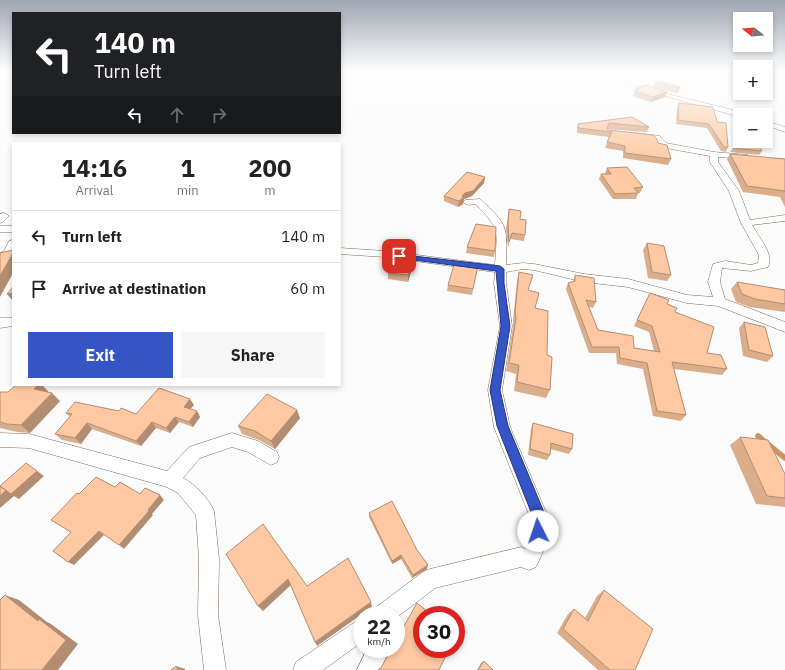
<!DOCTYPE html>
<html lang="en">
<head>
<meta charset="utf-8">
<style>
	:root { --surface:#fff; --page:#f6f6f6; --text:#222; --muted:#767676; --line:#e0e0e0; --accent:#3554c5 }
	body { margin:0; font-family:"IBM Plex Sans",sans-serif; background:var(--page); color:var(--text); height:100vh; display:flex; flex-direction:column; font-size:15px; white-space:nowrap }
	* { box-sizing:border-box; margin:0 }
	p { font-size:13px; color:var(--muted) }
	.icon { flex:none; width:22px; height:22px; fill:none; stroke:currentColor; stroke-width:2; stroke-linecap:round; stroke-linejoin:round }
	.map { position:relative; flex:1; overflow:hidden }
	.panel { position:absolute; left:12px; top:142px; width:329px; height:244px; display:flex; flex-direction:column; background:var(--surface); border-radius:0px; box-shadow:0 2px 6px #0003 }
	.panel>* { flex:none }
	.guide { position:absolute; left:12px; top:12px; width:329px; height:122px; border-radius:0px; box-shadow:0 2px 6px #0003; background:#202124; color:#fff; overflow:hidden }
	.needle { width:26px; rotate:287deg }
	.fabs { position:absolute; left:733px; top:12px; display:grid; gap:8px }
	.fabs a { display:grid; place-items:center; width:40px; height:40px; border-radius:0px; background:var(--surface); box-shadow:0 2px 6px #0003; font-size:20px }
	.speed { position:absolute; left:353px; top:606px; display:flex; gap:8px; font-size:20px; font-weight:700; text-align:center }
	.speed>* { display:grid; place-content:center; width:52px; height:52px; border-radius:50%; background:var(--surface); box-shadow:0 2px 6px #0003; line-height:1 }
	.speed small { font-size:10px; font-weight:400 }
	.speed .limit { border:6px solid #d22; background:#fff; color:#111 }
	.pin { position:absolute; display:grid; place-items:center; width:34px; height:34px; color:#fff; margin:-17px; border-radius:8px; box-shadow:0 2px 6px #0006 }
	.me { position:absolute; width:44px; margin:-22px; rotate:356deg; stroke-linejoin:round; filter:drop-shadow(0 0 3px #0008) }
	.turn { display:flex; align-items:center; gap:14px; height:84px; padding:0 16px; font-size:18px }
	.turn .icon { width:52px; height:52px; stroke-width:2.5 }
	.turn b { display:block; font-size:28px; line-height:34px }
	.lanes { display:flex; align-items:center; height:38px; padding:0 16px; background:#0003; justify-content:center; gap:20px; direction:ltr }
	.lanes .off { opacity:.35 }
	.eta { display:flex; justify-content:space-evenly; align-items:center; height:68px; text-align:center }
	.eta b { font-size:24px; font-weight:700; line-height:28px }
	.button { display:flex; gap:8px; margin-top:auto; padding:8px 16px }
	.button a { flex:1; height:46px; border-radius:0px; background:var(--accent); color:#fff; font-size:16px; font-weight:700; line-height:46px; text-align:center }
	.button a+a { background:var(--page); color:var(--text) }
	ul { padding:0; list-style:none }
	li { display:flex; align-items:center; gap:12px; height:52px; padding:0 16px; border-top:1px solid var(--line) }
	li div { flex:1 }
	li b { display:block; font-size:15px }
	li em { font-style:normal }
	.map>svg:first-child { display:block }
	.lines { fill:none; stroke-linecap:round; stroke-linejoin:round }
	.stream { stroke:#cf9161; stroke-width:5.5 }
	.street-casing { stroke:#826a58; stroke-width:1 }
	.path { stroke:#b6b3b0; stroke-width:1; stroke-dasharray:1 1; stroke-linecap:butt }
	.street { fill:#fff; fill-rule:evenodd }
	.wall { fill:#daad8b }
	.shaded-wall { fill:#b28d71 }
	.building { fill:#fec9a2; stroke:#b28d71 }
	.route { fill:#3554c5; stroke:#223780 }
</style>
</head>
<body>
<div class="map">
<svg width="785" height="670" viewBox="0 0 785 670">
	<rect width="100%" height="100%" fill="#fbfbfb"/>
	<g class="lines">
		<path class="stream" d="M 758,436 L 785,458"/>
		<defs>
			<path id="street" d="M 647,89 L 733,110 L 745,115 L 740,115 L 740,117 L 647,91 Z
				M 766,121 L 785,127 L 785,132 L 766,125 Z
				M 635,133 L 660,136 L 666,143 L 714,152 L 748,155 L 748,159 L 745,159 L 718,157 L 718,162 L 739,191 L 750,220 L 785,215 L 785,221 L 752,225 C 758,236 775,255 768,267 L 751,271 L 722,268 L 720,282 L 725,299 L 785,322 L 785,332 L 718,306 L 687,303 L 628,287 L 584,282 L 534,270 L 523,269 L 506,272 L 506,283 L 512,326 L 502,390 L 510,427 L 548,517 L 546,545 L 536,567 L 529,570 L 521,567 L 435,588 L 396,618 L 396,615 L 372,615 L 375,608 L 423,572 L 430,569 L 521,547 L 525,549 L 528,543 L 530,517 L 494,427 L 488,390 L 500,326 L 494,283 L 495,272 L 385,257 L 340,254 L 340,248 L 385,251 L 495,265 C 497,230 501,229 475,204 L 468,205 L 463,202 L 465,200 L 480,199 C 509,226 507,226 506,265 L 523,263 L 534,264 L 584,274 L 628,279 L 687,295 L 713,297 L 708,282 L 713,264 L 725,261 L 751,265 L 758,263 L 759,255 L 741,223 L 729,191 L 710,162 L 710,156 L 660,147 L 655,140 L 635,137 Z
				M 4,213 L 9,216 L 3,222 L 0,223 L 0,214 Z
				M 0,226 L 13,226 L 13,232 L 0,232 Z
				M 13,240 L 13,254 L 0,261 L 0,253 L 4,251 L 9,241 Z
				M 0,318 L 13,318 L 13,326 L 0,328 Z
				M 0,433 L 29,434 L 167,471 L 189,447 L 232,433 L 258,441 L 277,452 L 279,457 L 277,462 L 271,465 L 248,452 L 232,447 L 200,458 L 183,478 C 195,484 209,499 214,511 L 219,559 L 218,615 L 226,670 L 204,670 L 198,615 L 199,559 L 196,515 L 178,493 L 167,487 L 29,448 L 0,447 Z
				M 362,618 L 362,642 L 323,670 L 293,670 L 296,662 L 355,622 Z
				M 367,649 L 390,649 L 380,670 L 357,670 Z"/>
		</defs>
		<use href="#street" class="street-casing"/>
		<path class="path" d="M 591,70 L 642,87"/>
		<use href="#street" class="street"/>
	</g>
	<path class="wall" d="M 655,82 L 680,87 L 678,92 L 676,93 L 653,87 Z
		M 636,88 L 667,92 L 665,97 L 651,102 L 633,96 Z
		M 679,103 L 717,122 L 728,147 L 726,152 L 721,151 L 707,128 L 676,124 L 677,107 Z
		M 632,117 L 649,127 L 647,132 L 607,129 L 609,130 L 658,143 L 671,159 L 668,165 L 623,158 L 623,151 L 605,148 L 609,137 L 577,133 L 577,129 L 578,124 Z
		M 733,148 L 762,151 L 759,155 L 730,152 Z
		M 730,154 L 785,159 L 785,207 L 780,197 L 743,192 L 727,159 Z
		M 607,168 L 643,187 L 640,193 L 638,193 L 636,199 L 613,199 L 599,179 L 601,174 L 606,174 L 605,173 Z
		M 485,177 L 484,183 L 472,196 L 464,199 L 463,204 L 458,207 L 444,201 L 444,196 Z
		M 509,209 L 520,219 L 525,235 L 524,241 L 510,239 L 508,248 L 506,229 Z
		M 647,243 L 671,275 L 667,281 L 648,278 L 643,250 Z
		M 467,247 L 495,251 L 494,257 L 466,253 Z
		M 414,262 L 408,282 L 388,279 L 388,273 Z
		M 478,265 L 472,295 L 447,291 L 448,285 Z
		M 519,272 L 528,290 L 535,308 L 547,355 L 550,390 L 546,398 L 514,391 L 516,374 L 506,371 L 513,326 L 513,320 L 517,281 Z
		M 575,275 L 596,302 L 593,308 L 589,307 L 598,330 L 634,348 L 654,351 L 649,332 L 634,326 L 650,293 L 667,304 L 675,312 L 707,353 L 727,369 L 722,375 L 674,369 L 686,415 L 681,421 L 653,416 L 643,369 L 617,364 L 616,353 L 589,353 L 566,289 L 568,283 L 573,282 Z
		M 737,282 L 785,290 L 785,312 L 749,307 L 736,302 L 731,289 Z
		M 744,322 L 773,356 L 767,362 L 743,356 L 739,328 Z
		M 48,391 L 47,392 L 60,401 L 30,433 L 17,432 L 0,428 L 0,392 L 8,392 Z
		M 194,405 L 190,409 L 197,411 L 200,417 L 193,427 L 179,422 L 170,433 L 156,428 L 141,446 L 92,429 L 81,444 L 62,440 L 55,434 L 70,417 L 66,413 L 136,414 Z
		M 300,418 L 275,449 L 259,440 L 242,434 L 238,426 Z
		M 533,423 L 572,449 L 569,454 L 550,449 L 550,455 L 547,460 L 528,455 L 531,429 Z
		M 740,437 L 785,474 L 785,507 L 756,504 L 730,445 Z
		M 369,513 L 427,569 L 412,578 L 401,559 L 392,564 L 369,517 Z
		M 604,590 L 635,670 L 598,670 L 557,633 L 568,614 L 574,609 L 585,618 L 597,596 Z
		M 484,661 L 493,670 L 477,670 L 481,663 Z"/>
	<path class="shaded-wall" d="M 680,87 L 678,92 L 676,93 L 678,88 Z
		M 667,92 L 665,97 L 651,102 L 653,97 Z
		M 485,177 L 484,183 L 472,196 L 464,199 L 463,204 L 458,207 L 459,201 L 465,193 Z
		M 13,253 L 13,273 L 0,297 L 0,276 Z
		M 414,256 L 414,262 L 408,282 L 408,275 Z
		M 13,293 L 13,301 L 7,294 Z
		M 38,385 L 42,385 L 48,391 L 42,397 L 34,389 Z
		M 52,393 L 60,401 L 30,433 L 21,425 Z
		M 190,399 L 194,405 L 187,413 L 184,407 Z
		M 297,410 L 300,418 L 275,449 L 271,441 Z
		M 197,411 L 200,417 L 193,427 L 189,422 Z
		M 175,417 L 179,422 L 170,433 L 166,428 Z
		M 152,422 L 156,428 L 141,446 L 136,441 Z
		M 87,423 L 92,429 L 81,444 L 75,438 Z
		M 37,471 L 44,476 L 19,499 L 14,496 L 0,508 L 0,496 L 6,490 Z
		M 160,495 L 164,500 L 152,514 L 153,515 L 124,549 L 119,545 Z
		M 99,531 L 104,535 L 74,565 L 68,562 Z
		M 401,555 L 401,559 L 392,564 L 392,561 Z
		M 428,565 L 427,569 L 412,578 L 413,575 Z
		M 288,579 L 292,584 L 263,611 L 258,606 Z
		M 5,595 L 19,600 L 47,622 L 51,624 L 78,644 L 58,670 L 42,670 Z
		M 371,602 L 372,607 L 317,646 L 315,642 Z
		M 176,666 L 185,669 L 185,670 L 178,670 Z"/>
	<path class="building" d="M 659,81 L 680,87 L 678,88 L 655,82 Z
		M 646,85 L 667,92 L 653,97 L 634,91 L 639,89 L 636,88 Z
		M 679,103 L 713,107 L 717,122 L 726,123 L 728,147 L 724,147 L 709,124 L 678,120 Z
		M 632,117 L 649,127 L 609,123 L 607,129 L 609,130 L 653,135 L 657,139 L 658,143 L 667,145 L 671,159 L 625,153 L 625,146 L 607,142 L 612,132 L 578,128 L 578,124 Z
		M 740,140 L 740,141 L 747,141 L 756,143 L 762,151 L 733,148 Z
		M 730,154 L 785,159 L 785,192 L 785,191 L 747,186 Z
		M 627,167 L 643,187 L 634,188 L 638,193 L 615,194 L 601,174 L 611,174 L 607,168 Z
		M 467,172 L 485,177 L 473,191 L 465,193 L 462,196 L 463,198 L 459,201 L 444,196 Z
		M 509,209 L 521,211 L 520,219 L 526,220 L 525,235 L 512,233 L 509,242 L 508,223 Z
		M 476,224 L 496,227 L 495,251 L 467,247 Z
		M 647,243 L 664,246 L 671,275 L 652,272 Z
		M 13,250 L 13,253 L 0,276 L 0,253 Z
		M 395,254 L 414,256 L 408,275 L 388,273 Z
		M 461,263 L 478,265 L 473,289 L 448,285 L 454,265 L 460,266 Z
		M 519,272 L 533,275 L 528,290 L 539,293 L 535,308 L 548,311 L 547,355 L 552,357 L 550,390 L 517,382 L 519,365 L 509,363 L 516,318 L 515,312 Z
		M 575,275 L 594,278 L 596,302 L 586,300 L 598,330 L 633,336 L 634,348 L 660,352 L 652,326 L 637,320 L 650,293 L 669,300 L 667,304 L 677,308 L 675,312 L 714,327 L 707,353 L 721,355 L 727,369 L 672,362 L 686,415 L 657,411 L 647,363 L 620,358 L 619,347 L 592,347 L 568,283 L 575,281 Z
		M 737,282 L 785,290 L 785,304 L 755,299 L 742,294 Z
		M 13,287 L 13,293 L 7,294 Z
		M 744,322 L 765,327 L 773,356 L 749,350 Z
		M 16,385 L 38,385 L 34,389 L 52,393 L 21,425 L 7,424 L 0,422 L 0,392 L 8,392 Z
		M 159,388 L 190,399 L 184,407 L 197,411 L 189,422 L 175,417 L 166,428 L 152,422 L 136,441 L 87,423 L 75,438 L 55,434 L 72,414 L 66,413 L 75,402 L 119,411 L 121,408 L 136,414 Z
		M 267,394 L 297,410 L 271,441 L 255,431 L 238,426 Z
		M 533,423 L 573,434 L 572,449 L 551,443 L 550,455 L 530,449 Z
		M 740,437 L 768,440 L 785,474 L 785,498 L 767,496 Z
		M 26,463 L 37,471 L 11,494 L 0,486 Z
		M 96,477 L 115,487 L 120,482 L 140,494 L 145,488 L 160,495 L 148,510 L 149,511 L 119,545 L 99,531 L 68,562 L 53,551 L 71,532 L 51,520 L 77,493 L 79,494 Z
		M 0,487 L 6,490 L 0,496 Z
		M 392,501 L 417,550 L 428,565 L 413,575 L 401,555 L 392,561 L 369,513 Z
		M 263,524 L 307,586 L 348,558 L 371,602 L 315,642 L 288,579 L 258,606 L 226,554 Z
		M 604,590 L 653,629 L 635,670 L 610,670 L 563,629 L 574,609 L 588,621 Z
		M 5,595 L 38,621 L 39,619 L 66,640 L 42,670 L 0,670 L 0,600 Z
		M 417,603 L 432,615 L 422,615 L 422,649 L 449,649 L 439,670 L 378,670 L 379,669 L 381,668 L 391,649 L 396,649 L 396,640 Z
		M 484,661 L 493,670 L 478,670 Z
		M 176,666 L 178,670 L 171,670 Z"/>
	<linearGradient id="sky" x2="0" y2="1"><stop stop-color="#9ea6b2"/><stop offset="0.43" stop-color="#fdfdfd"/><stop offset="1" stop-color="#fdfdfd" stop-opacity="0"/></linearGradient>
	<rect width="785" height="163" fill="url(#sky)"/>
	<path class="route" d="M 396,254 L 500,266 L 504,269 L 504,283 L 510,326 L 500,390 L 508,426 L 546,517 L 543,535 L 538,537 L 534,535 L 532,531 L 533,517 L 497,426 L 490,390 L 501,326 L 496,271 L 399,258 L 396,258 Z"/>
</svg>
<div class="fabs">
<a><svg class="needle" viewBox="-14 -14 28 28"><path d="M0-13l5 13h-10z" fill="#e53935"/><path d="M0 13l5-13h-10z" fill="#767676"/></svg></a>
<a>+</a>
<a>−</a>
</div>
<div class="speed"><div>22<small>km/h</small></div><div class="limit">30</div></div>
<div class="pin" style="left:399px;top:256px;background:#d93025"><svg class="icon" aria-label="arrive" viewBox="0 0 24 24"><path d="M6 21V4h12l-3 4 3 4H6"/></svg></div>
<svg class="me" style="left:538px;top:531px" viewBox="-20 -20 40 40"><circle r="19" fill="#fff"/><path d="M0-13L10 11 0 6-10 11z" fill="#3554c5"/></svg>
<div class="guide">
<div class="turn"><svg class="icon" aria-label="left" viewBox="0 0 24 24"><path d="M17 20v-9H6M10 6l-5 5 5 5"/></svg><div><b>140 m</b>Turn left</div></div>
<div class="lanes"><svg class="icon" aria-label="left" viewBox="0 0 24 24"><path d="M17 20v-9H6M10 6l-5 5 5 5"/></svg><svg class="icon off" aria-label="ahead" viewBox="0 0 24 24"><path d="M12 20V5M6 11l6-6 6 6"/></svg><svg class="icon off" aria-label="right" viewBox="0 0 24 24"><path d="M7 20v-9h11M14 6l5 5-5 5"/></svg></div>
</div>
<section class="panel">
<div class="eta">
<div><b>14:16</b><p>Arrival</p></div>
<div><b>1</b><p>min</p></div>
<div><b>200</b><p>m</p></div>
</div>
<ul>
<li><svg class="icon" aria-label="left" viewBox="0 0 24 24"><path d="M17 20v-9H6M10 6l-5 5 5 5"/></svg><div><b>Turn left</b></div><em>140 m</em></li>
<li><svg class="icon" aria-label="arrive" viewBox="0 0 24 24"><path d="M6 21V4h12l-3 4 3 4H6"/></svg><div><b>Arrive at destination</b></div><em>60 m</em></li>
</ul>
<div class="button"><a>Exit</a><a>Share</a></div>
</section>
</div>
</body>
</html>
